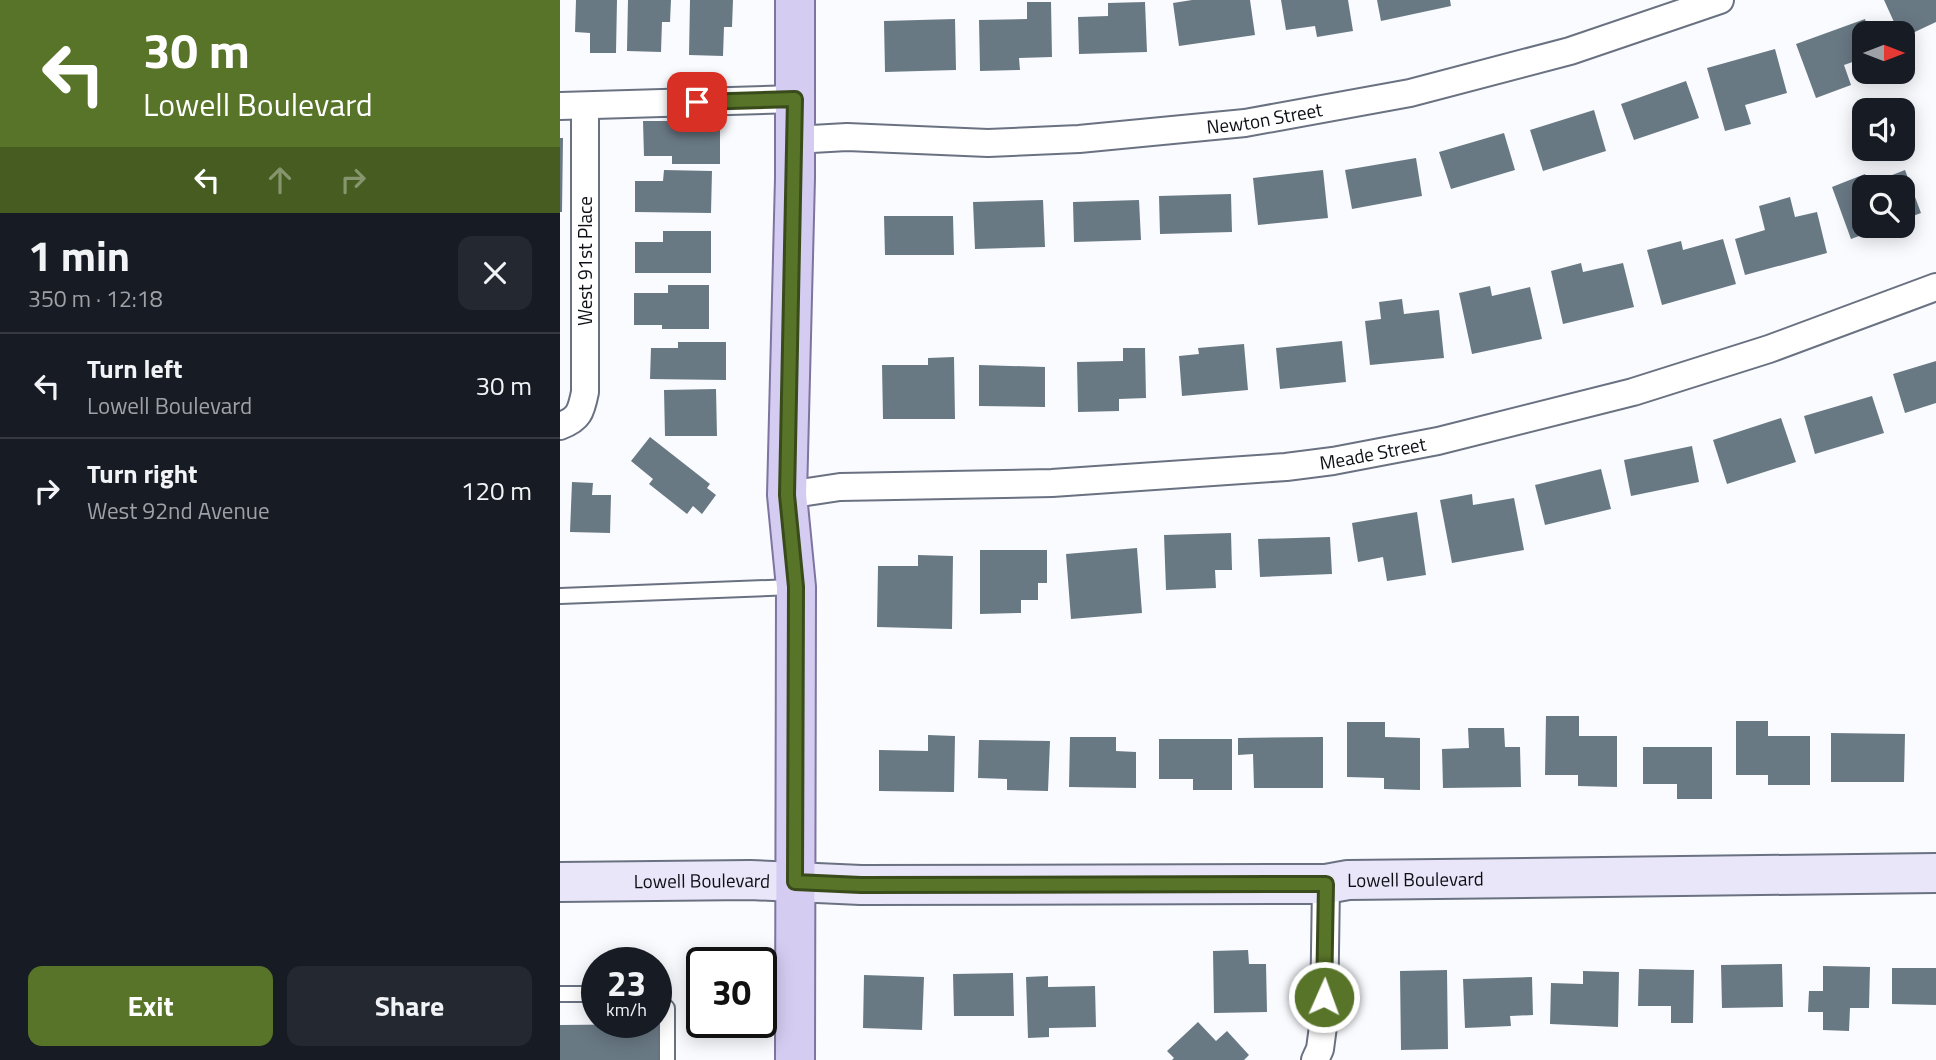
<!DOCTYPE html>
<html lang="en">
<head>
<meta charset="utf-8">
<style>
	:root { --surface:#171b24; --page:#242831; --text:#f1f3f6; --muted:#9ea1a6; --line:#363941; --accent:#587428 }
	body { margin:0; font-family:"Titillium Web",sans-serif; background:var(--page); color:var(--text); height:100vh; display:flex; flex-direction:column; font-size:26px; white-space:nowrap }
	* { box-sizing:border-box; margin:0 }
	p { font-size:23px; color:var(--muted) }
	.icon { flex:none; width:38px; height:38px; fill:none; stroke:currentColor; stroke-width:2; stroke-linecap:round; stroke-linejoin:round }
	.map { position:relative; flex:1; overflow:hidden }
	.side { display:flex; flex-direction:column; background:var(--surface); width:560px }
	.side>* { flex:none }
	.guide { background:#587428; color:#fff; overflow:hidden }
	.needle { width:46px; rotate:90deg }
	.buttons { position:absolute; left:1292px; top:21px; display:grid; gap:14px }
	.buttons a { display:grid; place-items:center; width:63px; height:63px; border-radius:14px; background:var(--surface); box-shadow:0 4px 18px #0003; font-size:35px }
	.speed { position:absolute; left:21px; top:947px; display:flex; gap:14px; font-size:35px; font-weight:700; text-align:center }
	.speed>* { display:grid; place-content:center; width:91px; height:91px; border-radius:50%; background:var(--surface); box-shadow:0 4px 18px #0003; line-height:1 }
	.speed small { font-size:18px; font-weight:400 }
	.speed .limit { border:4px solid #111; border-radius:10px; background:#fff; color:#111 }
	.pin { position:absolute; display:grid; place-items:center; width:60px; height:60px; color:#fff; margin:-30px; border-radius:14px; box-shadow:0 4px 10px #0006 }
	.me { position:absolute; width:77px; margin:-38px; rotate:2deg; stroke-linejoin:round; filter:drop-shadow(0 0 5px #0008) }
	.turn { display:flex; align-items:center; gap:24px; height:147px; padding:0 28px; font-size:32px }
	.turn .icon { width:91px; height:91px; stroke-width:2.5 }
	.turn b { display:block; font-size:49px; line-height:60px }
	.lanes { display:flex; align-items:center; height:66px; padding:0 28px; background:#0003; justify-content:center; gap:35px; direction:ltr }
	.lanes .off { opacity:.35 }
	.round { display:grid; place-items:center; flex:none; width:74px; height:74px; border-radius:14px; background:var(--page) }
	.summary { display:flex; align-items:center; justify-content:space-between; height:119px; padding:0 28px }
	h1 { font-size:42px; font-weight:700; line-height:52px }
	.action { display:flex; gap:14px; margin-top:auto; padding:14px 28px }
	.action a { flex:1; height:80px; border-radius:14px; background:var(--accent); color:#fff; font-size:28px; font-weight:700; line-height:80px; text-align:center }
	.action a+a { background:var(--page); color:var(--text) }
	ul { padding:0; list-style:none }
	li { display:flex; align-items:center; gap:21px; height:105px; padding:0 28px; border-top:2px solid var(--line) }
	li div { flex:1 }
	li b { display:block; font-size:26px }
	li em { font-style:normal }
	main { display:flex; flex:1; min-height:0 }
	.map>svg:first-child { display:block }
	.building { fill:#697984 }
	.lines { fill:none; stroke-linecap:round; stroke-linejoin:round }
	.lane-casing { stroke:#6a7181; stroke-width:18 }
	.street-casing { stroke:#6a7181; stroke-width:30 }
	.secondary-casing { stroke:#6a7181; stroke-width:42 }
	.primary-casing { stroke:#7d749f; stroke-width:42 }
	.lane { stroke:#fff; stroke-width:14 }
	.street { stroke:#fff; stroke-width:26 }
	.secondary { stroke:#eae6f9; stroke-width:38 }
	.primary { stroke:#d5ccf2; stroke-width:38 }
	.route-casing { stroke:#394b1a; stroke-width:18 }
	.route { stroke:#587428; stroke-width:12 }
	.labels { text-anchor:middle; stroke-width:5; stroke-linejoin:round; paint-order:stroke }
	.street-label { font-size:19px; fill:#0d0f15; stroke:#fff }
</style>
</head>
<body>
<main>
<section class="side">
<div class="guide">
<div class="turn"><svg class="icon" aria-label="left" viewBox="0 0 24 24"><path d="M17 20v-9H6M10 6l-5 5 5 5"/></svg><div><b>30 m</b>Lowell Boulevard</div></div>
<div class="lanes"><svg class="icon" aria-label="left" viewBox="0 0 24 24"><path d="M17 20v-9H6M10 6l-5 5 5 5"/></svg><svg class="icon off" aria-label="ahead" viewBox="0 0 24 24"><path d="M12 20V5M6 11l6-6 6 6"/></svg><svg class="icon off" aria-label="right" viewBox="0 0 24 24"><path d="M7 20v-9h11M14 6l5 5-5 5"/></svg></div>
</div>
<div class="summary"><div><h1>1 min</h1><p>350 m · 12:18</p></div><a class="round"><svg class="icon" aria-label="close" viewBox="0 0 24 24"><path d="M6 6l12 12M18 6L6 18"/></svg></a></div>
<ul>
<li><svg class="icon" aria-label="left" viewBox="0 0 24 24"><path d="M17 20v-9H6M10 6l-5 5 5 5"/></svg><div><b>Turn left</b><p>Lowell Boulevard</p></div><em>30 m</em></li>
<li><svg class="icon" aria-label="right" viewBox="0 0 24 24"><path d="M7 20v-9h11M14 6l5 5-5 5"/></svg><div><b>Turn right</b><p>West 92nd Avenue</p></div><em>120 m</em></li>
</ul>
<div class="action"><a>Exit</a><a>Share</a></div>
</section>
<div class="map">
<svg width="1376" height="1060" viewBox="0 0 1376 1060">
	<rect width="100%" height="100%" fill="#fafbff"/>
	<path class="building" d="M 16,0 L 57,0 L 56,53 L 30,53 L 30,33 L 15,32 Z
		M 68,0 L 111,0 L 110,22 L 102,22 L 101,52 L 67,51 Z
		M 130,0 L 173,0 L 172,27 L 164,27 L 163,56 L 129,55 Z
		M 632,0 L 690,0 L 695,35 L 619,46 L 613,3 Z
		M 721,0 L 788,0 L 793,31 L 757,37 L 755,26 L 726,30 Z
		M 817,0 L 890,0 L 891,6 L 821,21 Z
		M 1324,0 L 1376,0 L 1376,22 L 1342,38 L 1342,33 L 1339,33 Z
		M 467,2 L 491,2 L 492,57 L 459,58 L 460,70 L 420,71 L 419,20 L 467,19 Z
		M 585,2 L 587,52 L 519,54 L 518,17 L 548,16 L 548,3 Z
		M 395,19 L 396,70 L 325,72 L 324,21 Z
		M 1305,19 L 1310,33 L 1304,33 L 1304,58 L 1284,65 L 1291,85 L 1256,98 L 1236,44 Z
		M 1215,49 L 1227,93 L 1185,105 L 1191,124 L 1165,131 L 1147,68 Z
		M 1126,81 L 1139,118 L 1074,140 L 1061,104 Z
		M 1034,110 L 1046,151 L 983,171 L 970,130 Z
		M 83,121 L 160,121 L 160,164 L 112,164 L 112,156 L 84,156 Z
		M 944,133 L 955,170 L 891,189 L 879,152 Z
		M 0,138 L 3,138 L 2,212 L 0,212 Z
		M 856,158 L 862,196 L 792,209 L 785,170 Z
		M 104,170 L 152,171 L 151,213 L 75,212 L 75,181 L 103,181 Z
		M 763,170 L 768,218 L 698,225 L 693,178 Z
		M 1345,170 L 1361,213 L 1342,220 L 1342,187 L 1304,187 L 1304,226 L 1326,226 L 1291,239 L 1272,187 L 1305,174 L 1309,184 Z
		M 671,194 L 672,232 L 600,234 L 599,196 Z
		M 1230,197 L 1235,217 L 1257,212 L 1267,253 L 1185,275 L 1175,239 L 1205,230 L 1199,206 Z
		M 483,200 L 485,247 L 415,249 L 413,202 Z
		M 579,200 L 581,240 L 514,242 L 513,202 Z
		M 324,216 L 393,216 L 394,255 L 325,255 Z
		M 103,231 L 151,231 L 151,273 L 75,273 L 75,242 L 103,242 Z
		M 1163,239 L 1176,284 L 1102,305 L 1087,250 L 1121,241 L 1123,250 Z
		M 1021,263 L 1023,272 L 1063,263 L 1074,307 L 1003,324 L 991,271 Z
		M 108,285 L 149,285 L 149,329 L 102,329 L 102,325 L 74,325 L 74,293 L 108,293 Z
		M 930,286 L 932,296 L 970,287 L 982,339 L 912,354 L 899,293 Z
		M 842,299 L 844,314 L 879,310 L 884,358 L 810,365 L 805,321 L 821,319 L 819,302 Z
		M 782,341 L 786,382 L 720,389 L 716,348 Z
		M 118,342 L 166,342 L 166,380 L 90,379 L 91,348 L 118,348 Z
		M 684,344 L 688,390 L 622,396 L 619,356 L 639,354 L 638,348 Z
		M 563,348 L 585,348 L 586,398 L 559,399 L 559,411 L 518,412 L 517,362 L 563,361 Z
		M 394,357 L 395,419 L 323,419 L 322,365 L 368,365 L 368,358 Z
		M 1376,361 L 1376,403 L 1345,413 L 1333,374 Z
		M 419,365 L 485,367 L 485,407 L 419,406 Z
		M 156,389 L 157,436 L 105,436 L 104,390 Z
		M 1312,396 L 1324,433 L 1255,454 L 1244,416 Z
		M 1221,418 L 1236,462 L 1167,484 L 1153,440 Z
		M 90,437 L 150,484 L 147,488 L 156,495 L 142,514 L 133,506 L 127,514 L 89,484 L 93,479 L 71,461 Z
		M 1132,446 L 1139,482 L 1071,496 L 1064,460 Z
		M 1041,469 L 1051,509 L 985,525 L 975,485 Z
		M 12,482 L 33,483 L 32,495 L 51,495 L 50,533 L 10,532 Z
		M 912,494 L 913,505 L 954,498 L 964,550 L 892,563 L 880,500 Z
		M 857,512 L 866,575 L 827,581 L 823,557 L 798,562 L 792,523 Z
		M 671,533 L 672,570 L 655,570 L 656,588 L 606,590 L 604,535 Z
		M 770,537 L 772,574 L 700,577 L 698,539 Z
		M 577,548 L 582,613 L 511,619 L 506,554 Z
		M 420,550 L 487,550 L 487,583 L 478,583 L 478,600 L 461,600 L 461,613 L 420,614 Z
		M 358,555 L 393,556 L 392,629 L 317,627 L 318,566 L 358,566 Z
		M 986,716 L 1019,716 L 1019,736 L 1057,736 L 1057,787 L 1018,786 L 1018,775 L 985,775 Z
		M 1176,721 L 1208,721 L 1208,736 L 1250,736 L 1250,785 L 1208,785 L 1208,775 L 1176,775 Z
		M 787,722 L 825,722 L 825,737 L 860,738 L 860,790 L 824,789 L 824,778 L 787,777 Z
		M 908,728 L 944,728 L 945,747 L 960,747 L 961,787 L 883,788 L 882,749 L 909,748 Z
		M 1271,733 L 1345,734 L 1344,782 L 1271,782 Z
		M 368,735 L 395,736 L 394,792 L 319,791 L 319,750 L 368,751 Z
		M 510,737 L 556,737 L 556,751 L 576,752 L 576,788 L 509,787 Z
		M 763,737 L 763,788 L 694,788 L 693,754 L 678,755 L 678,738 Z
		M 599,739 L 672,739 L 672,790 L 633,790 L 633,779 L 599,779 Z
		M 419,740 L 490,741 L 488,791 L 447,790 L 447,779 L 418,778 Z
		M 1083,747 L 1152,747 L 1152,799 L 1117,799 L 1117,784 L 1083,784 Z
		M 688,950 L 689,964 L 706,964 L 707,1012 L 654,1013 L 653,951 Z
		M 1222,964 L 1223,1007 L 1162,1008 L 1161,965 Z
		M 1263,966 L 1310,967 L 1309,1008 L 1290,1008 L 1289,1031 L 1263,1030 L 1263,1012 L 1248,1012 L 1249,991 L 1263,991 Z
		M 1332,968 L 1376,968 L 1376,1005 L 1332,1004 Z
		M 1079,969 L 1134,970 L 1133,1023 L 1111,1023 L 1111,1006 L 1078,1006 Z
		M 887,970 L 888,1049 L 841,1050 L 840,971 Z
		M 1023,971 L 1059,972 L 1058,1027 L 990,1024 L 991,983 L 1023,984 Z
		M 453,973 L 454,1016 L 394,1016 L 393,974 Z
		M 304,975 L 364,977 L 362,1030 L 303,1028 Z
		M 488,976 L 488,987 L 535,986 L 536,1027 L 489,1028 L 489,1037 L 468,1038 L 466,977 Z
		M 972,977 L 973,1015 L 950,1016 L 951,1026 L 905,1028 L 903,979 Z
		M 638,1022 L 656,1041 L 667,1031 L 689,1055 L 684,1060 L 612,1060 L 614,1058 L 607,1051 Z
		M 99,1024 L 100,1060 L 0,1060 L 0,1025 Z"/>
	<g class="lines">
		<defs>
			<path id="lane" d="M 0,596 L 233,587
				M 0,994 L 37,994
				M 96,997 L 107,1008 L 107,1060"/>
			<g id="street">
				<path d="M 0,106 L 235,99"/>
				<path id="s1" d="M 234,140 L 287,137 L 428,143 L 519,139 L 685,123 L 850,93 L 1010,51 L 1160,0"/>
				<path d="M 0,426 C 19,419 21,412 25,392 L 25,106"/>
				<path id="s2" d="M 227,495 L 280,487 L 492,483 L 726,467 L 773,461 L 878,441 L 1073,392 L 1209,349 L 1376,287"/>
				<path d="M 755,1060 L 760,1049 L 764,1019 L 766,884"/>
			</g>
			<g id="secondary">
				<path id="s3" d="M 0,882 L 190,880 L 301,885 L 766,884 L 788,880 L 1376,873"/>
			</g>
			<path id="primary" d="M 235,1060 L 236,587 L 227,495 L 235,178 L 235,0"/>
		</defs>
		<use href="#lane" class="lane-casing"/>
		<use href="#street" class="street-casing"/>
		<use href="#secondary" class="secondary-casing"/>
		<use href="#primary" class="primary-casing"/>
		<use href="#lane" class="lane"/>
		<use href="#street" class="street"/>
		<use href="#secondary" class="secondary"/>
		<use href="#primary" class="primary"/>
	</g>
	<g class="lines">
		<defs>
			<path id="route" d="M 137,102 L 235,99 L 227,495 L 236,587 L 235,882 L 301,885 L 766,884 L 764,997"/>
		</defs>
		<use href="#route" class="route-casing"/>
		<use href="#route" class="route"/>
	</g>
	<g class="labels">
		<g class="street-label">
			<text dy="7" stroke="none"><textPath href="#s1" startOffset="472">Newton Street</textPath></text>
			<text transform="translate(25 261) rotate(-90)" y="7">West 91st Place</text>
			<text dy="7" stroke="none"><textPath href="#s2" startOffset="588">Meade Street</textPath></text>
			<text dy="7" stroke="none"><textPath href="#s3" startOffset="856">Lowell Boulevard</textPath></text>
			<text dy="7" stroke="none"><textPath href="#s3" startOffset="142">Lowell Boulevard</textPath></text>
		</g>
	</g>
</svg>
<div class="buttons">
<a><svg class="needle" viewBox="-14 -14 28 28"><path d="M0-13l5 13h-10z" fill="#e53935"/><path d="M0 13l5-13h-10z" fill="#9ea1a6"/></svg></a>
<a><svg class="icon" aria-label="sound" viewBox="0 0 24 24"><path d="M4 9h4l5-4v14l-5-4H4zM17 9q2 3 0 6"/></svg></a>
<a><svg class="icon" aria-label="search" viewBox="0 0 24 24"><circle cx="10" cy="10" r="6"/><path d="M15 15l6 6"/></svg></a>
</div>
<div class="speed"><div>23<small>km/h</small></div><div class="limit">30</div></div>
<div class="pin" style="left:137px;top:102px;background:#d93025"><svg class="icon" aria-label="arrive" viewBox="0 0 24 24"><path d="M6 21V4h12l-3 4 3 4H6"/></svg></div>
<svg class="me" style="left:764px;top:997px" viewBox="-20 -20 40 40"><circle r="17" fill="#587428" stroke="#fff" stroke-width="3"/><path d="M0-11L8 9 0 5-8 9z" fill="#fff"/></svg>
</div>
</main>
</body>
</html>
